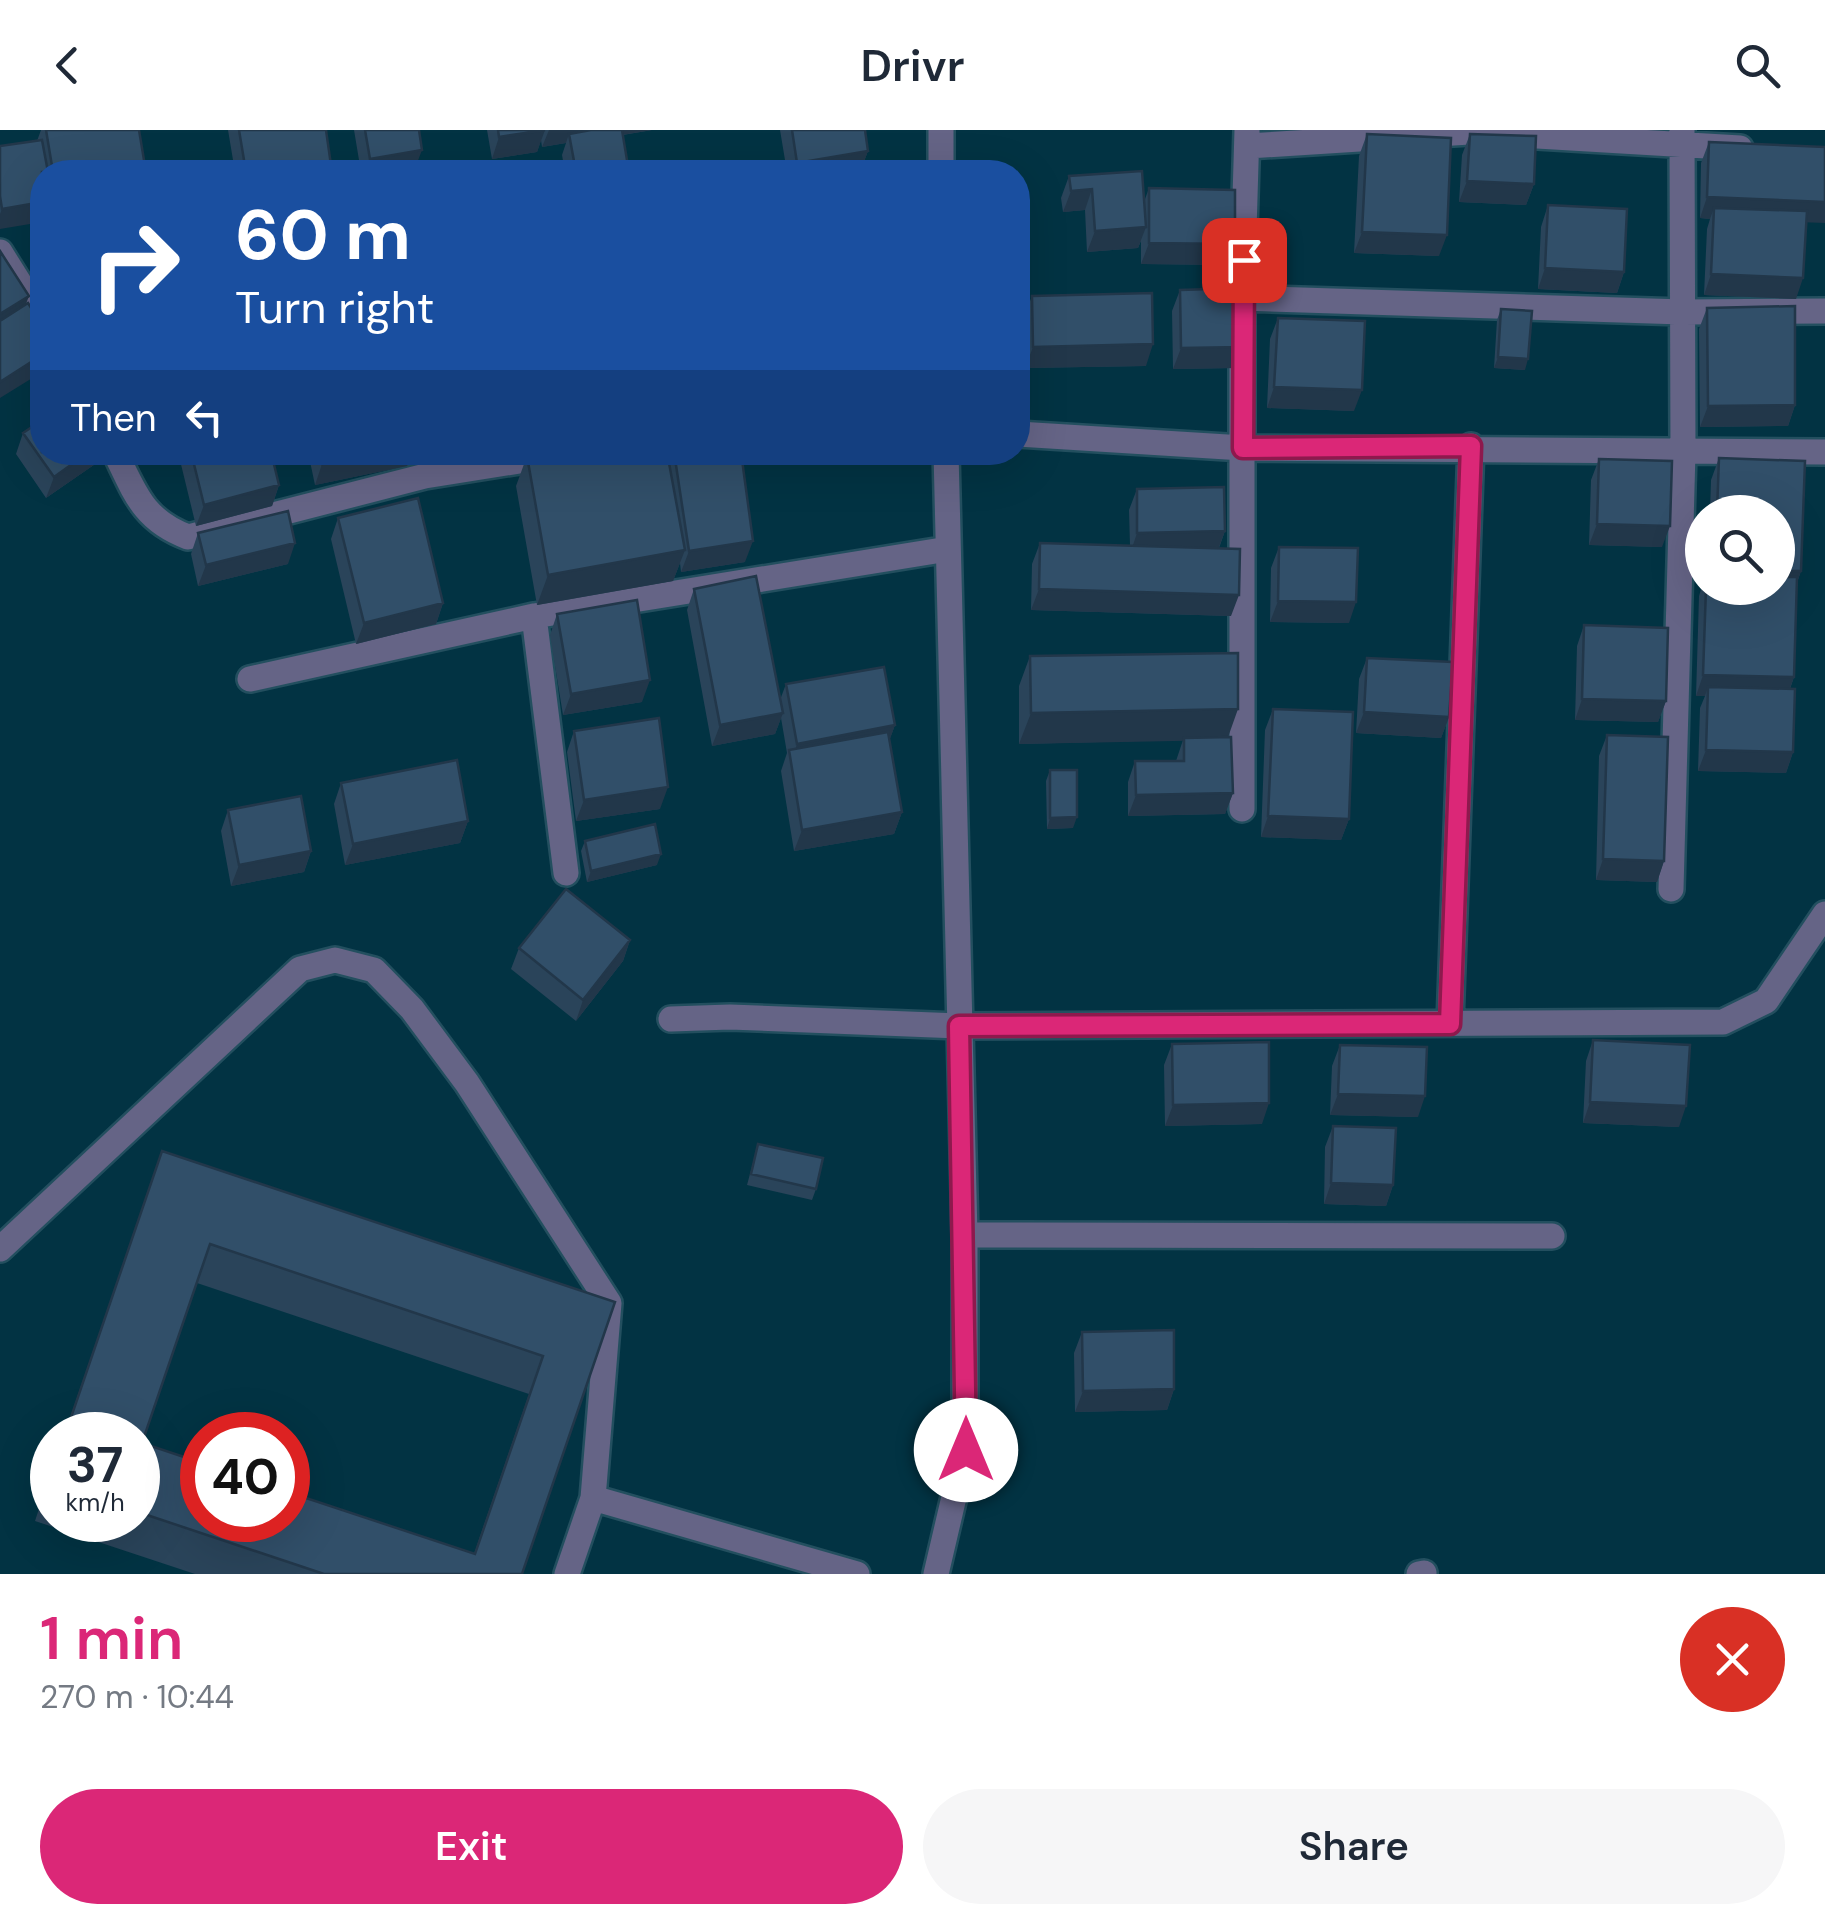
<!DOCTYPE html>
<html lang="en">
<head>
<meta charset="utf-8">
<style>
	:root { --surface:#fff; --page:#f6f6f7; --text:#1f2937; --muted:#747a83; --accent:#db2777 }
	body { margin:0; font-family:"DM Sans",sans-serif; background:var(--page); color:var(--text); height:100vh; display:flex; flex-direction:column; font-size:38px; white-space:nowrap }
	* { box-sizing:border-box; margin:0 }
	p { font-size:32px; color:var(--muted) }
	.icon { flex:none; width:55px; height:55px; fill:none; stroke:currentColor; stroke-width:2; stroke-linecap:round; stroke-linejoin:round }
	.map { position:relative; height:1444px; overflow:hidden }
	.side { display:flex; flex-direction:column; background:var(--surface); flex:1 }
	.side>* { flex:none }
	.hud { position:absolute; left:30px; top:30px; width:1000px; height:305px; border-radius:40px; box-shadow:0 10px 40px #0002; background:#1a4fa0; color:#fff; overflow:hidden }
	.fabs { position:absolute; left:1685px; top:365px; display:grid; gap:20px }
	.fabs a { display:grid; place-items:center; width:110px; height:110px; border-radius:50%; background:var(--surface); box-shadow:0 10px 40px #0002; font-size:50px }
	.speed { position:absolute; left:30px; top:1282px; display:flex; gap:20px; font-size:50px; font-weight:700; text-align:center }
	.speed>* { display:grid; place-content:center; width:130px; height:130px; border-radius:50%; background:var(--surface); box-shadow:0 10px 40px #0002; line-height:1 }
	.speed small { font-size:25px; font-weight:400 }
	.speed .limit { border:15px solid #d22; background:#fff; color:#111 }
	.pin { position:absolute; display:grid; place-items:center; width:85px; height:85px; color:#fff; margin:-42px; border-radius:20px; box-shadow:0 5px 15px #0006 }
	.me { position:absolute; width:110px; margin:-55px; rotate:0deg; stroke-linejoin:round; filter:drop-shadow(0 0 8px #0008) }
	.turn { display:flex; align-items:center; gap:35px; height:210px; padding:0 40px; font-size:45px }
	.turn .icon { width:130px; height:130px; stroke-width:2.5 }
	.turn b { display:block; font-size:70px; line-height:85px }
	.then { display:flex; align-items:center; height:95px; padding:0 40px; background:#0003; gap:20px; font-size:38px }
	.round { display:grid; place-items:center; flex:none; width:105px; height:105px; border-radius:52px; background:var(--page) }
	.headline { display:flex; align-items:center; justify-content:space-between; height:170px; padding:0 40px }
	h1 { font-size:60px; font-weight:600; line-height:75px; color:var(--accent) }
	.action { display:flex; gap:20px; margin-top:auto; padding:20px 40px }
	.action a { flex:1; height:115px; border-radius:60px; background:var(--accent); color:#fff; font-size:40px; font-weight:600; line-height:115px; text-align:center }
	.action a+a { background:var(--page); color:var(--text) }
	header { display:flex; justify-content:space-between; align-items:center; height:130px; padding:0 40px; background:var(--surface); font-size:45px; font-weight:600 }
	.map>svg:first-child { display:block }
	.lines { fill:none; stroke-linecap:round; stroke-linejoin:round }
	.minor-casing { stroke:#234f5f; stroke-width:30 }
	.minor { stroke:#656486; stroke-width:25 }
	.wall { fill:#2a445a; fill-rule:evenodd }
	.shaded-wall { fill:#22374a }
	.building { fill:#314f69; stroke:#22374a; stroke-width:2.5; fill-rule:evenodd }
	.route-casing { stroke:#8e194d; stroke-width:25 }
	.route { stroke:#db2777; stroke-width:18 }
</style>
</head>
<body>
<header><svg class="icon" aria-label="back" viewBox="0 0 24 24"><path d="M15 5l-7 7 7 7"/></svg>Drivr<svg class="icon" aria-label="search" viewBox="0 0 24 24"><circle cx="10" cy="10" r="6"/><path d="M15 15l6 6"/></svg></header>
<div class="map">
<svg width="1825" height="1444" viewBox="0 0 1825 1444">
	<rect width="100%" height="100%" fill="#023343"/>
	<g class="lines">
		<defs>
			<path id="minor" d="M 1248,16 L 1469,2 L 1740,18
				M 941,42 L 941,0
				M 0,122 L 42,189
				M 1242,168 L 1683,182 L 1825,181
				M 1018,304 L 1243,318 L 1825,322
				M 115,322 C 135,363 143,390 188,407 L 425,346 L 575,322
				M 534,486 L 566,743
				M 250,549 L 534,486 L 948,419
				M 1242,679 L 1242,168 L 1247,0
				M 1671,759 L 1683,322 L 1682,0
				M 671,889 L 730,887 L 959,896 L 1723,892 L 1766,871 L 1825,784
				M 1450,893 L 1471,316
				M 965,1105 L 1552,1106
				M 0,1119 L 300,839 L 335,830 L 374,840 L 412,879 L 467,953 L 609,1173 L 593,1368 L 857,1444
				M 567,1444 L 593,1368
				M 936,1444 L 965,1320 L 965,1105 L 946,322
				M 1419,1444 L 1424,1443"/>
		</defs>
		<use href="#minor" class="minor-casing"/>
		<use href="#minor" class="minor"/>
	</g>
	<path class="wall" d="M 41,0 L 139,0 L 146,42 L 42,42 L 0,99 L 0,16 L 37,11 Z
		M 228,0 L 326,0 L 332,42 L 235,42 Z
		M 354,0 L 419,0 L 414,41 L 361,42 Z
		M 487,0 L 652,0 L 623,5 L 629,42 L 565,42 L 562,25 L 566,13 L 542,17 L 541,10 L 537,22 L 492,29 Z
		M 780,0 L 865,0 L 868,21 L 860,42 L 787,42 Z
		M 1367,4 L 1439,126 L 1354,123 L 1359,26 Z
		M 1470,4 L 1534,54 L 1526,75 L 1459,72 L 1462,25 Z
		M 1709,12 L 1806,93 L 1796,169 L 1704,165 L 1707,99 L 1710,89 L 1700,88 L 1701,33 Z
		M 1069,46 L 1144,72 L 1149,58 L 1235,114 L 1227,135 L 1141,134 L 1141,111 L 1138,118 L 1087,122 L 1085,80 L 1063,82 L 1061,68 Z
		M 1548,75 L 1624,142 L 1617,163 L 1538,159 L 1541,97 Z
		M 1180,160 L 1242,217 L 1235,238 L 1173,239 L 1172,181 Z
		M 1032,166 L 1146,236 L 1025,238 L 1024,187 Z
		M 1707,178 L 1795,275 L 1788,296 L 1700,297 L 1699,199 Z
		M 1501,179 L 1525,240 L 1494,238 L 1497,190 Z
		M 1278,188 L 1354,281 L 1267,278 L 1270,209 Z
		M 23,303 L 101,330 L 46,368 L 16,324 Z
		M 178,322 L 271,322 L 279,355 L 272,376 L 196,396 Z
		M 308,322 L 412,322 L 407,336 L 315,355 Z
		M 545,322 L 741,322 L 745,432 L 681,442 L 680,433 L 673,451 L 537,475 L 516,356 L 527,326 Z
		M 1719,328 L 1805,331 L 1801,441 L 1797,453 L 1794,547 L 1790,559 L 1795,559 L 1793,622 L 1786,643 L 1698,641 L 1700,578 L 1705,566 L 1696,566 L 1699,466 L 1702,456 L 1702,458 L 1778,458 L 1778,382 L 1710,382 L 1711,350 Z
		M 1599,329 L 1662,417 L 1589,415 L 1591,350 Z
		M 1137,359 L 1225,401 L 1219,418 L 1231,486 L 1031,480 L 1032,434 L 1040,413 L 1130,416 L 1129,380 Z
		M 338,388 L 443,473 L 436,494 L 356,514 L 331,409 Z
		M 198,403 L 288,434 L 198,456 L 191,424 Z
		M 1279,417 L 1349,493 L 1270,492 L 1271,438 Z
		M 694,459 L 780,570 L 786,554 L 895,595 L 889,611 L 902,682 L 894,704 L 794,721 L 781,641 L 787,623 L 781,588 L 775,604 L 712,616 L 687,480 Z
		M 557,484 L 642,572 L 563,585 L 550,505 Z
		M 1584,495 L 1666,571 L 1658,592 L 1575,590 L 1577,516 Z
		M 1030,526 L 1228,607 L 1233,663 L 1225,684 L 1128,686 L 1128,652 L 1135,631 L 1176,631 L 1183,610 L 1019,614 L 1019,556 Z
		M 1367,528 L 1449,587 L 1441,608 L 1356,603 L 1359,549 Z
		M 1273,579 L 1349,689 L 1341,710 L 1261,707 L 1265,600 Z
		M 574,601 L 660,679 L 576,691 L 567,622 Z
		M 1607,605 L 1664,731 L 1657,752 L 1596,750 L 1599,626 Z
		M 1050,640 L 1073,698 L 1047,699 L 1046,651 Z
		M 341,653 L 468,691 L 460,713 L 345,735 L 334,674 Z
		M 228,680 L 311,721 L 304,742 L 231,756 L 221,701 Z
		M 585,711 L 657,735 L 587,752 L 581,721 Z
		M 630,810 L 623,831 L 576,891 L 511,839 L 519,818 Z
		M 1593,910 L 1679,997 L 1583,993 L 1586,931 Z
		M 1172,914 L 1262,994 L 1165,996 L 1164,935 Z
		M 1340,915 L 1418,987 L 1330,985 L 1332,936 Z
		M 1333,996 L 1393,1055 L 1386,1076 L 1324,1074 L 1325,1017 Z
		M 758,1014 L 816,1059 L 812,1070 L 747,1055 Z
		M 162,1021 L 615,1172 L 522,1444 L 195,1444 L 35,1391 L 52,1339 L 52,1390 L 138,1390 L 138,1305 L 64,1305 ZM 197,1153 L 529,1264 L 474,1424 L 142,1313 Z
		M 1082,1202 L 1174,1259 L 1167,1280 L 1075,1282 L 1074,1223 Z"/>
	<path class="shaded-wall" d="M 545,0 L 537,22 L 492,29 L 499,7 Z
		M 549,0 L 607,0 L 569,4 L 566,13 L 542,17 Z
		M 611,0 L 652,0 L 609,7 Z
		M 422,20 L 414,41 L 365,42 L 370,29 Z
		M 868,21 L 860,42 L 793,42 L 797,33 Z
		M 1467,51 L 1534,54 L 1526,75 L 1459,72 Z
		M 1092,59 L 1085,80 L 1063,82 L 1071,61 Z
		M 1707,67 L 1825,72 L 1825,93 L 1714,89 L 1714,78 L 1710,89 L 1700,88 Z
		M 42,72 L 42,92 L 0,99 L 0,84 L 2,79 Z
		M 1146,97 L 1138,118 L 1087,122 L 1095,101 Z
		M 1362,102 L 1447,105 L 1439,126 L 1354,123 Z
		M 1149,113 L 1235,114 L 1227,135 L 1141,134 Z
		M 1545,138 L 1624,142 L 1617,163 L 1538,159 Z
		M 1711,144 L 1803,148 L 1796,169 L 1704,165 Z
		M 29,166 L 21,187 L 0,200 L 0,184 Z
		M 1153,214 L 1146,236 L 1025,238 L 1033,217 Z
		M 1242,217 L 1235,238 L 1173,239 L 1181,218 Z
		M 42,225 L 42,242 L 0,268 L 0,252 Z
		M 1498,227 L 1528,229 L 1525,240 L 1494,238 Z
		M 1274,257 L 1362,260 L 1354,281 L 1267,278 Z
		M 1795,275 L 1788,296 L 1700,297 L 1708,276 Z
		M 89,322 L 104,322 L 101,330 L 46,368 L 54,347 Z
		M 379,322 L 412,322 L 407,336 L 315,355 L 322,334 Z
		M 279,355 L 272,376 L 196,396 L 204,375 Z
		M 1597,394 L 1670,396 L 1662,417 L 1589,415 Z
		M 1225,401 L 1217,422 L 1130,424 L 1137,403 Z
		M 753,411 L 745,432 L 681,442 L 689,421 Z
		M 295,413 L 288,434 L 198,456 L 206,435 Z
		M 685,420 L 673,451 L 537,475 L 548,445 Z
		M 1778,441 L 1801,441 L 1793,463 L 1778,458 Z
		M 1039,459 L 1239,465 L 1231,486 L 1031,480 Z
		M 1278,471 L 1356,472 L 1349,493 L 1270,492 Z
		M 443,473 L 436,494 L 356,514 L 364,493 Z
		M 1703,545 L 1794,547 L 1786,569 L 1708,557 L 1705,566 L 1696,566 Z
		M 650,550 L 642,572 L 563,585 L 571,564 Z
		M 1582,569 L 1666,571 L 1658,592 L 1575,590 Z
		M 1238,579 L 1227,610 L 1019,614 L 1031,583 Z
		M 1364,582 L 1449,587 L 1441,608 L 1356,603 Z
		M 783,583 L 775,604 L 712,616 L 720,595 Z
		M 895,595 L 887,617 L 791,632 L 797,614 Z
		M 1706,620 L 1793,622 L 1786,643 L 1698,641 Z
		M 668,657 L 660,679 L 576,691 L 584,670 Z
		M 1233,663 L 1225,684 L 1128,686 L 1136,665 Z
		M 902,682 L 894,704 L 794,721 L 802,700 Z
		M 1268,686 L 1349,689 L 1341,710 L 1261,707 Z
		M 1077,687 L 1073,698 L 1047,699 L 1050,688 Z
		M 468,691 L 460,713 L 345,735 L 353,714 Z
		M 311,721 L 304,742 L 231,756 L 239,735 Z
		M 661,724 L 657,735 L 587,752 L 591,741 Z
		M 1603,729 L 1664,731 L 1657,752 L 1596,750 Z
		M 630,810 L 623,831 L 576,891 L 583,870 Z
		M 1338,964 L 1425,966 L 1418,987 L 1330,985 Z
		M 1590,972 L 1686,976 L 1679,997 L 1583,993 Z
		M 1269,973 L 1262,994 L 1165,996 L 1173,975 Z
		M 1331,1053 L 1393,1055 L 1386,1076 L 1324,1074 Z
		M 1174,1259 L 1167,1280 L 1075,1282 L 1083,1261 Z"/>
	<path class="building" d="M 46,0 L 139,0 L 146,42 L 53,42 Z
		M 239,0 L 326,0 L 332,42 L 246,42 Z
		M 365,0 L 419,0 L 422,20 L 370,29 Z
		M 498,0 L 545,0 L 499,7 Z
		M 591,0 L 622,0 L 629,42 L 576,42 L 569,4 Z
		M 792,0 L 865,0 L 868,21 L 797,33 Z
		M 1367,4 L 1451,8 L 1447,105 L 1362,102 Z
		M 1470,4 L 1536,6 L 1534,54 L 1467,51 Z
		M 42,10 L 48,42 L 42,42 L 42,72 L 2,79 L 0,66 L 0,16 Z
		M 1709,12 L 1825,17 L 1825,72 L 1707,67 Z
		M 1142,41 L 1146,97 L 1095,101 L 1092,59 L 1071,61 L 1069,46 Z
		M 1149,58 L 1235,60 L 1235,114 L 1149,113 Z
		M 1548,75 L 1627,79 L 1624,142 L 1545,138 Z
		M 1714,78 L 1807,81 L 1803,148 L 1711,144 Z
		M 0,121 L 29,166 L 0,184 Z
		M 1242,158 L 1242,217 L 1181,218 L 1180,160 Z
		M 1152,163 L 1153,214 L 1033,217 L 1032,166 Z
		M 28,173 L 42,195 L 42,225 L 0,252 L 0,191 Z
		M 1795,176 L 1795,275 L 1708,276 L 1707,178 Z
		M 1501,179 L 1532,181 L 1528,229 L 1498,227 Z
		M 1278,188 L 1365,191 L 1362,260 L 1274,257 Z
		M 42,290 L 42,322 L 89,322 L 54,347 L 23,303 Z
		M 191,322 L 271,322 L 279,355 L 204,375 Z
		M 320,322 L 379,322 L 322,334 Z
		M 545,322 L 667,322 L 685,420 L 548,445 L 527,326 Z
		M 674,322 L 741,322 L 753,411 L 689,421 Z
		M 1719,328 L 1805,331 L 1801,441 L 1778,441 L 1778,382 L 1717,382 Z
		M 1599,329 L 1672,331 L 1670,396 L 1597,394 Z
		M 1224,357 L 1225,401 L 1137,403 L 1137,359 Z
		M 418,368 L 443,473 L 364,493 L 338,388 Z
		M 288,381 L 295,413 L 206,435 L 198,403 Z
		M 1040,413 L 1240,419 L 1239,465 L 1039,459 Z
		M 1279,417 L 1358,418 L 1356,472 L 1278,471 Z
		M 756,446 L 783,583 L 720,595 L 694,459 Z
		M 1778,447 L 1797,447 L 1794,547 L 1703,545 L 1706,458 L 1778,458 Z
		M 637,470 L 650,550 L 571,564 L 557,484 Z
		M 1584,495 L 1668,498 L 1666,571 L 1582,569 Z
		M 1238,523 L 1238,579 L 1031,583 L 1030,526 Z
		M 1367,528 L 1453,532 L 1449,587 L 1364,582 Z
		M 884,537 L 895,595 L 797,614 L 786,554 Z
		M 1708,557 L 1795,559 L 1793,622 L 1706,620 Z
		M 1273,579 L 1353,582 L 1349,689 L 1268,686 Z
		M 659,588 L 668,657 L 584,670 L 574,601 Z
		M 888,602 L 902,682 L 802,700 L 789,620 Z
		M 1607,605 L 1668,607 L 1664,731 L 1603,729 Z
		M 1231,607 L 1233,663 L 1136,665 L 1135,631 L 1184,631 L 1184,608 Z
		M 457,630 L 468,691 L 353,714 L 341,653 Z
		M 1050,640 L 1077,640 L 1077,687 L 1050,688 Z
		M 301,666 L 311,721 L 239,735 L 228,680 Z
		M 655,694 L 661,724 L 591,741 L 585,711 Z
		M 566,759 L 630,810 L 583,870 L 519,818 Z
		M 1593,910 L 1690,915 L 1686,976 L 1590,972 Z
		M 1269,912 L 1269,973 L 1173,975 L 1172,914 Z
		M 1340,915 L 1427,917 L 1425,966 L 1338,964 Z
		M 1333,996 L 1396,998 L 1393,1055 L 1331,1053 Z
		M 758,1014 L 823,1028 L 816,1059 L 751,1044 Z
		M 162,1021 L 615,1172 L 522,1444 L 324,1444 L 138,1382 L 138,1305 L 65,1305 ZM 210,1114 L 543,1226 L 475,1424 L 288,1362 L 288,1390 L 202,1390 L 202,1333 L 142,1313 Z
		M 1174,1200 L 1174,1259 L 1083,1261 L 1082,1202 Z"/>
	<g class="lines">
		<defs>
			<path id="route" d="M 966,1320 L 959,896 L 1450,894 L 1471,316 L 1243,318 L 1244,130"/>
		</defs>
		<use href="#route" class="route-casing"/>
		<use href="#route" class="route"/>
	</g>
</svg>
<div class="fabs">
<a><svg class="icon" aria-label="search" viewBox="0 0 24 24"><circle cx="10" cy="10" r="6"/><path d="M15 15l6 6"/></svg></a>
</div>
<div class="speed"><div>37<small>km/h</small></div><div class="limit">40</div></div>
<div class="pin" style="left:1244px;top:130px;background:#d93025"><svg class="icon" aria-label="arrive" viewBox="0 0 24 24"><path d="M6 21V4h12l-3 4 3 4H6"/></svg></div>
<svg class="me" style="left:966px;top:1320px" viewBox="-20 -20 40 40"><circle r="19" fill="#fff"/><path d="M0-13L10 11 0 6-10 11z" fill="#db2777"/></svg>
<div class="hud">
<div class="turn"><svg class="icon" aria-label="right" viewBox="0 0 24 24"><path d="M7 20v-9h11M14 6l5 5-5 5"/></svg><div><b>60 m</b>Turn right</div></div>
<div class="then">Then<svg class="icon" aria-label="left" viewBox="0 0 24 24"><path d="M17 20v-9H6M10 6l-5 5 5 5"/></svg></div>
</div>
</div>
<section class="side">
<div class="headline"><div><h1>1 min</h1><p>270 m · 10:44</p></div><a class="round" style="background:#d93025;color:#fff"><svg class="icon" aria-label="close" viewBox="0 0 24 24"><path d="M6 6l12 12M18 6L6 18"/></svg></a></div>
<div class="action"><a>Exit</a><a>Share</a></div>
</section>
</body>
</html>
